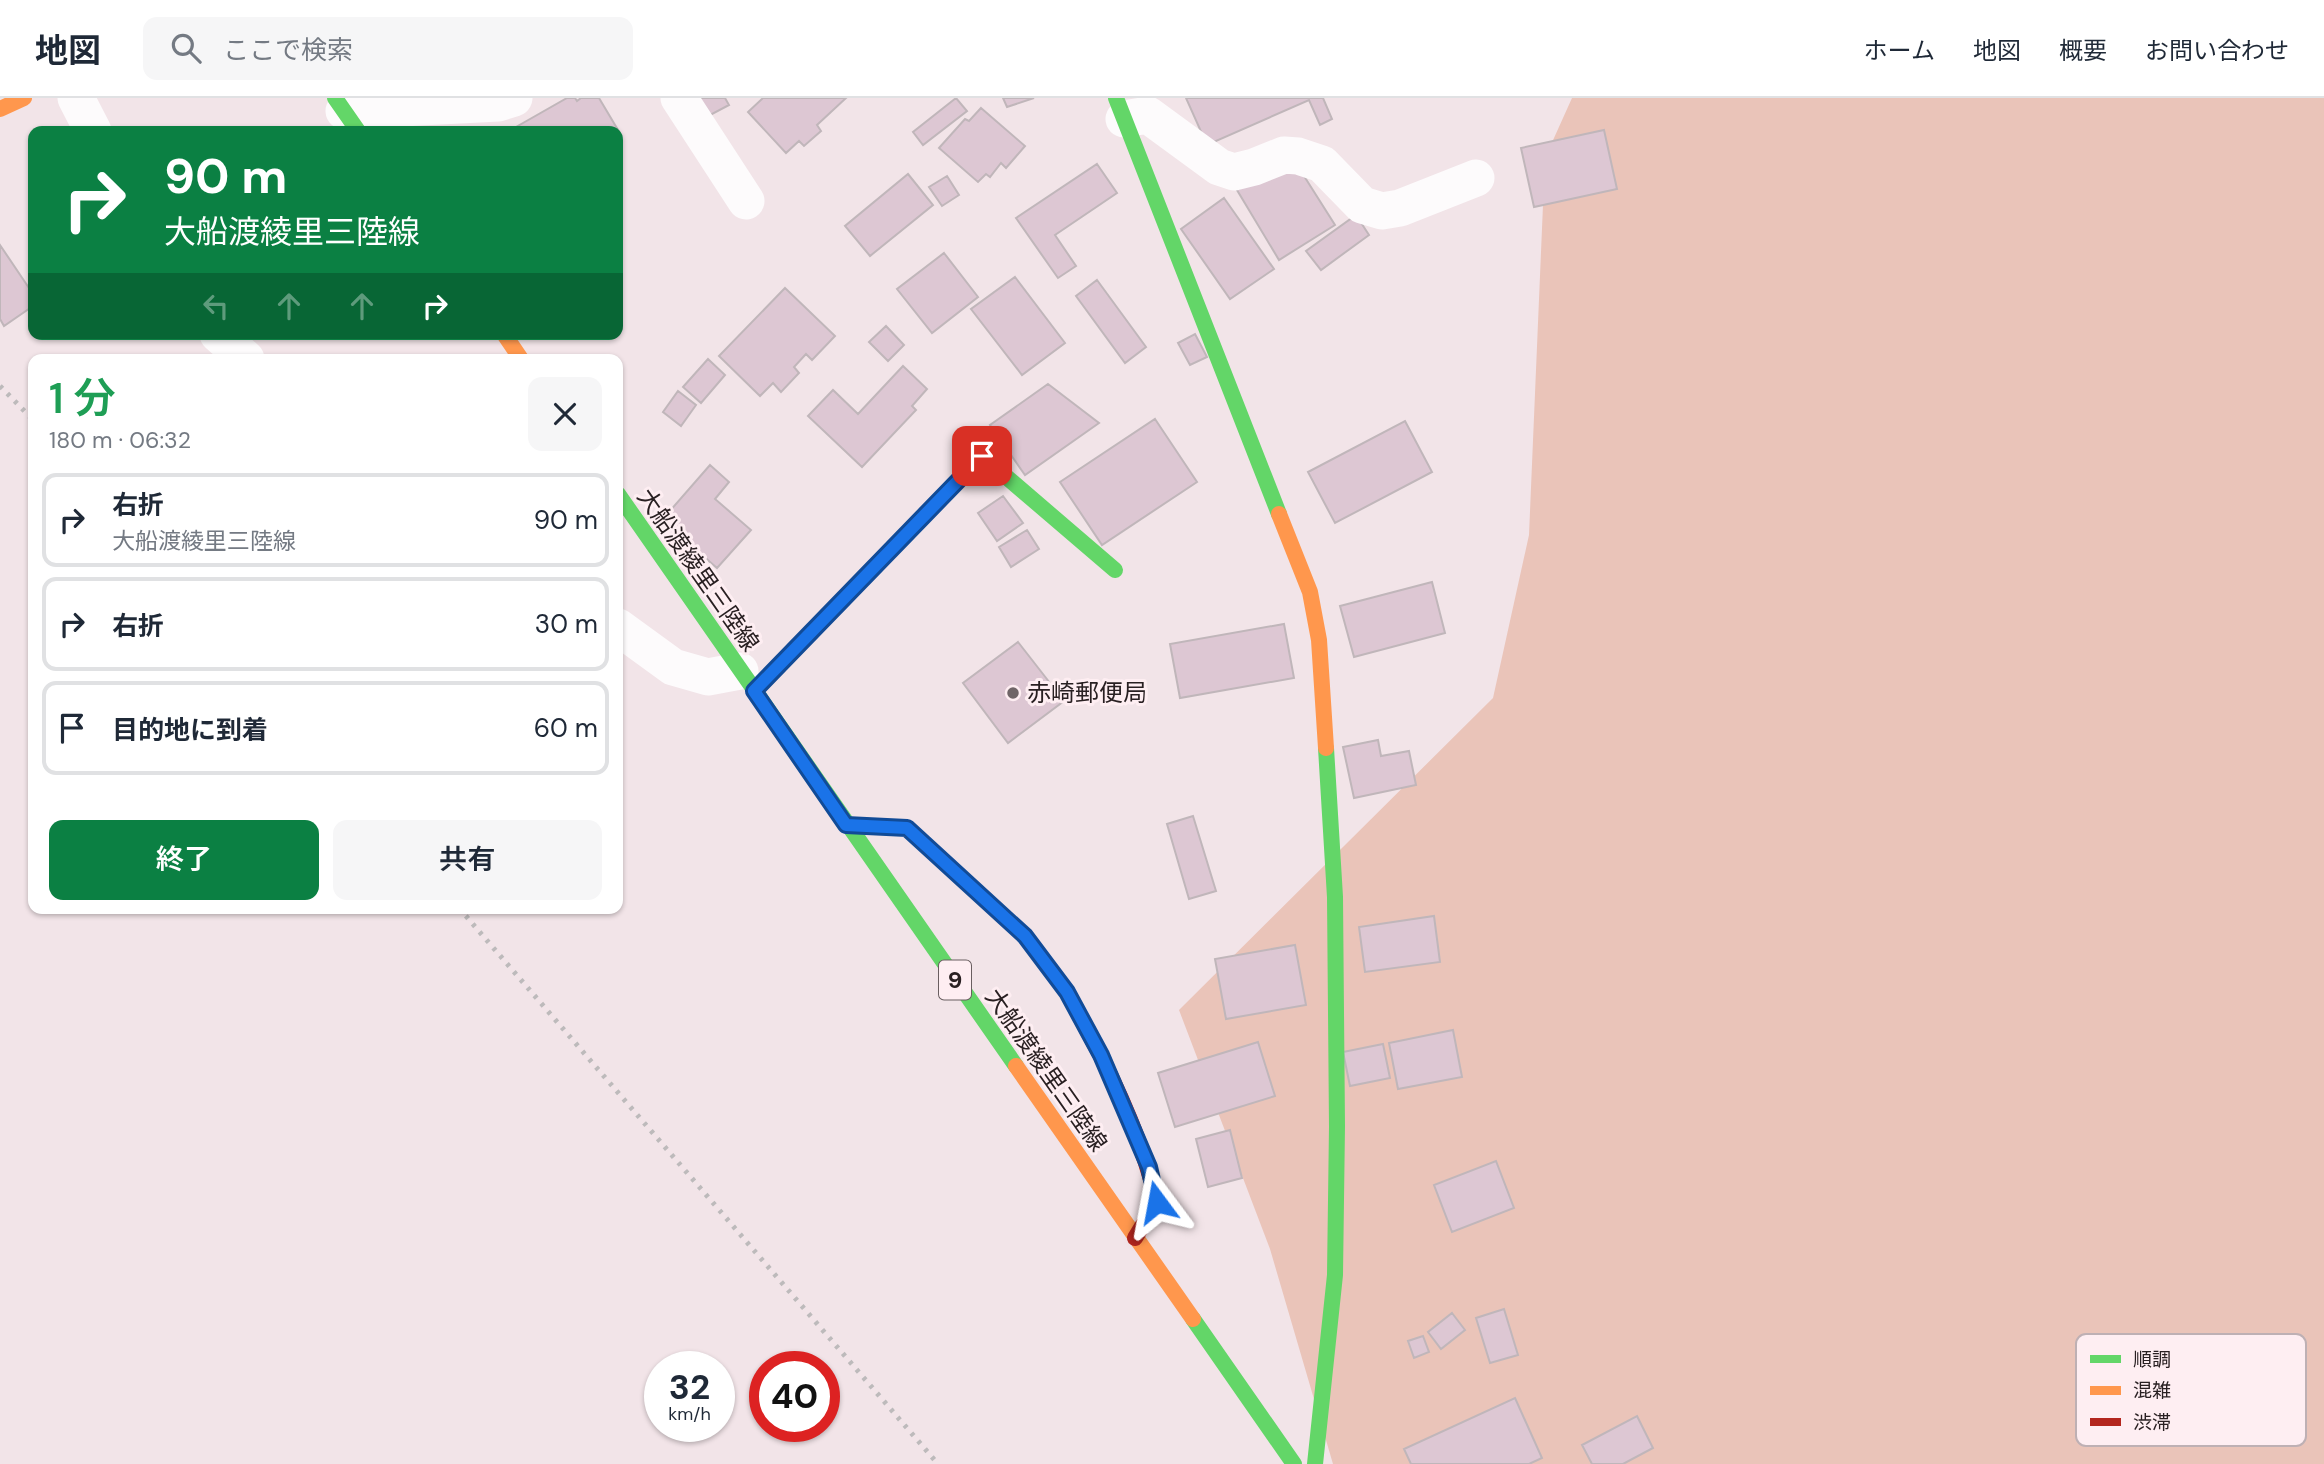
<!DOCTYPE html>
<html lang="ja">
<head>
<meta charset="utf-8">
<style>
	:root { --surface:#fff; --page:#f6f6f7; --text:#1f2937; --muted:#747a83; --line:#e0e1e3; --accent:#0b8043 }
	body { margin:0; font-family:"DM Sans","Noto Sans JP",sans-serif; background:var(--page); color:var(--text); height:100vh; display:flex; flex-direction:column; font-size:26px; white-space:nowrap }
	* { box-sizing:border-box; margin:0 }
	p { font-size:23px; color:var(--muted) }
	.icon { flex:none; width:38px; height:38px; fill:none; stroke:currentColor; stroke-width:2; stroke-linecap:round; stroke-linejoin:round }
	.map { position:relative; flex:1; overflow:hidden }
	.side { position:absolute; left:28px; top:256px; width:595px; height:560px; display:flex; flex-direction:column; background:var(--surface); border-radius:14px; box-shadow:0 2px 5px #0004 }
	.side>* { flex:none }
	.banner { position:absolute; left:28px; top:28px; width:595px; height:214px; border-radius:14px; box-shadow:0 2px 5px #0004; background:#0b8043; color:#fff; overflow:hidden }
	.speed { position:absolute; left:644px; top:1253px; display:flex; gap:14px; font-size:35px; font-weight:700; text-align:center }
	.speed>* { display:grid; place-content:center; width:91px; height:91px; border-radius:50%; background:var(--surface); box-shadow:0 2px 5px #0004; line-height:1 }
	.speed small { font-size:18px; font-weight:400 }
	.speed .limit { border:10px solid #d22; background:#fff; color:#111 }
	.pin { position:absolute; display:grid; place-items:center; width:60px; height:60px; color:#fff; margin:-30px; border-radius:14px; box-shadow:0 4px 10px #0006 }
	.me { position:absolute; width:77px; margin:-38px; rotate:347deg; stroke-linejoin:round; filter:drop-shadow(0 0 5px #0008) }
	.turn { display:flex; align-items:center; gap:24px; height:147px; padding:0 21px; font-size:32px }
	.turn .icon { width:91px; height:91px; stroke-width:2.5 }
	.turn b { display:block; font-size:49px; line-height:60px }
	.lanes { display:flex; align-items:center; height:66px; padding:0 21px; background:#0003; justify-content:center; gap:35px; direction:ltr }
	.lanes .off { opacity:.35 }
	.round { display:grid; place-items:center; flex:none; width:74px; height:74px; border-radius:14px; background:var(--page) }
	.headline { display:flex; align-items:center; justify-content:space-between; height:119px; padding:0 21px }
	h1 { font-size:42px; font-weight:600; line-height:52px; color:#1e9e55 }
	.primary-button { display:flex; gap:14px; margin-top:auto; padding:14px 21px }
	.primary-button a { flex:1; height:80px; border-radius:14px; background:var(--accent); color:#fff; font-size:28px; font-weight:600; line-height:80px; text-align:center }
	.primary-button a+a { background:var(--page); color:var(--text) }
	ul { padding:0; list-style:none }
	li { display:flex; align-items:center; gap:21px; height:94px; margin:0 14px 10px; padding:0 7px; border:4px solid var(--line); border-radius:14px }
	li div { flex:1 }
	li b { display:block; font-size:26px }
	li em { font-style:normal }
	header { display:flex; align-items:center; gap:42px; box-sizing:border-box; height:98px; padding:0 35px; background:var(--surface); border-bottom:2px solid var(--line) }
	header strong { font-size:33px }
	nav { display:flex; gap:38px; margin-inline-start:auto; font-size:24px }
	.search { width:490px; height:63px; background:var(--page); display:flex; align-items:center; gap:18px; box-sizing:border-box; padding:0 24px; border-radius:14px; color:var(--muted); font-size:26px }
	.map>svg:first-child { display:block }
	.green { fill:#eac4b9 }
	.building { fill:#ddc7d3; stroke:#c0b6ba; stroke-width:2 }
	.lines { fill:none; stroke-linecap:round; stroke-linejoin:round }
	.street { stroke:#fdfbfc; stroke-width:37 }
	.fast { stroke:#63d668; stroke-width:16 }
	.slow { stroke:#ff974d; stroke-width:16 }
	.jam { stroke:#b3261e; stroke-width:16 }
	.rail { stroke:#bdbabb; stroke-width:5; stroke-dasharray:3.5 7; stroke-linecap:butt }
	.route-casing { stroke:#114b97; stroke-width:18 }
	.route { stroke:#1a73e8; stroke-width:12 }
	.poi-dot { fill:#6f6567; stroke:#feeef2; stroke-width:2.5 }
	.labels { text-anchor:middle; stroke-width:6; stroke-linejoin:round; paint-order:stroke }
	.shield { fill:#feeef2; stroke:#695e60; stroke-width:2 }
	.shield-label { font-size:23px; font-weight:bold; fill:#292022 }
	.street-label { font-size:24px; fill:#292022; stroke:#feeef2 }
	.poi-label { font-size:24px; fill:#292022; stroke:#feeef2; text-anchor:start }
	.key { fill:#feeef2; stroke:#beb0b4; stroke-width:2 }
	.key-label { font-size:19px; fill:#292022 }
</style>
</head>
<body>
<header>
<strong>地図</strong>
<div class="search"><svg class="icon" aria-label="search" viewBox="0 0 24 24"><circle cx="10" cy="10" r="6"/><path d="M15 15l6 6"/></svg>ここで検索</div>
<nav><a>ホーム</a><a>地図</a><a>概要</a><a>お問い合わせ</a></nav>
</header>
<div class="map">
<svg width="2324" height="1366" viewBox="0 0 2324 1366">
	<rect width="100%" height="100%" fill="#f2e4e8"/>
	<path class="green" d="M 1572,0 L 2324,0 L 2324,1366 L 1333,1366 L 1270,1151 L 1179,912 L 1493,600 L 1529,437 L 1545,60 Z"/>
	<path class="building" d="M 567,0 L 575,0 L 577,3 L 581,0 L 599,0 L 621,37 L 618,39 L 618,33 L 509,33 Z
		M 687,0 L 725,0 L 729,7 L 699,23 Z
		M 763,0 L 846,0 L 817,27 L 821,33 L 804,48 L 799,43 L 786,55 L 748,14 Z
		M 956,0 L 967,13 L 923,47 L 913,34 Z
		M 1003,0 L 1034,0 L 1007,9 Z
		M 1186,0 L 1323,0 L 1332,21 L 1320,27 L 1309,2 L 1207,47 Z
		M 981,10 L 1025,48 L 1006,70 L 1001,65 L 990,79 L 986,76 L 978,84 L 939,50 L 965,21 L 969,23 Z
		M 1604,32 L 1617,91 L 1534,109 L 1521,50 Z
		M 1292,59 L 1335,127 L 1279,162 L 1237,92 Z
		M 1097,66 L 1117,95 L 1055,137 L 1076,168 L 1058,180 L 1016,120 Z
		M 908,76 L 933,107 L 870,158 L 845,128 Z
		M 947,78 L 959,97 L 942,108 L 929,89 Z
		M 1224,100 L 1274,171 L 1230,201 L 1181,131 Z
		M 1356,117 L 1369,137 L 1321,172 L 1306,153 Z
		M 0,147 L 33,196 L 33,208 L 4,228 L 0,221 Z
		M 944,155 L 978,199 L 932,235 L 897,191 Z
		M 1015,179 L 1065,245 L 1022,277 L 971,211 Z
		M 1097,182 L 1146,249 L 1125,265 L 1076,198 Z
		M 785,190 L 835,238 L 812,262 L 806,256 L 794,269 L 799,275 L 781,294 L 773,285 L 760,298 L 719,258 Z
		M 886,228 L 904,247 L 888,263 L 869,244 Z
		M 1195,236 L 1207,259 L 1190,267 L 1178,245 Z
		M 708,261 L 725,277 L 701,305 L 683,289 Z
		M 903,268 L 927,291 L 912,308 L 916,312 L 862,369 L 808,318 L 833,292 L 858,316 Z
		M 1048,286 L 1099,325 L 1025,377 L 990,327 Z
		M 678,293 L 696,307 L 681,328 L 663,314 Z
		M 1155,321 L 1197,384 L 1102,447 L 1060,384 Z
		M 1405,323 L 1432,374 L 1335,425 L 1308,374 Z
		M 710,367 L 729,384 L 715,401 L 751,432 L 717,470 L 662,422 Z
		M 1003,398 L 1023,425 L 997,443 L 978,415 Z
		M 1027,432 L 1039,451 L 1011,469 L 999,449 Z
		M 1432,484 L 1445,535 L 1354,559 L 1340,508 Z
		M 1284,526 L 1294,580 L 1180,600 L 1170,546 Z
		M 1018,544 L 1064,603 L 1008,645 L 963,585 Z
		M 1378,642 L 1381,658 L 1409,653 L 1416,687 L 1354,700 L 1343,649 Z
		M 1193,718 L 1216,793 L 1189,801 L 1167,726 Z
		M 1434,818 L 1440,864 L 1365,874 L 1359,829 Z
		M 1295,847 L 1306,907 L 1226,921 L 1215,861 Z
		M 1453,932 L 1462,979 L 1398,991 L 1389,945 Z
		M 1258,944 L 1275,998 L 1175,1029 L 1158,975 Z
		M 1383,946 L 1390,980 L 1350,988 L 1343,954 Z
		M 1230,1032 L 1242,1080 L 1208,1089 L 1196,1041 Z
		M 1496,1063 L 1514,1110 L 1452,1134 L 1434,1087 Z
		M 1504,1211 L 1518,1257 L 1490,1265 L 1476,1220 Z
		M 1452,1215 L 1465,1232 L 1441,1251 L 1428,1234 Z
		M 1423,1238 L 1429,1254 L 1414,1260 L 1408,1243 Z
		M 1515,1300 L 1542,1360 L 1529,1366 L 1411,1366 L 1404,1351 Z
		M 1637,1318 L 1653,1350 L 1623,1366 L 1592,1366 L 1582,1347 Z"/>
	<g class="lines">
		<path class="street" d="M 76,0 L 93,33
			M 679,0 L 746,103
			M 344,13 L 498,5 L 514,0
			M 1124,21 L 1148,17 L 1219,69 L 1234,74 L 1254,69 L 1284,57 L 1298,58 L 1322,66 L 1362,107 L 1382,113 L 1400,110 L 1476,80
			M 218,236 L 246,261
			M 618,529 L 673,569 L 708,579 L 740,573"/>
		<path class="fast" d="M 335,0 L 358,33
			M 1116,0 L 1279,416
			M 618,396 L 1016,968
			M 912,430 L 982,358 L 1115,472
			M 1193,1221 L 1294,1366
			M 1315,1366 L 1335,1177 L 1337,1028 L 1335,799 L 1326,650"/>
		<path class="slow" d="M 0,11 L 24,0
			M 504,236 L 521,261
			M 1279,416 L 1310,494 L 1319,542 L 1326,650
			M 754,594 L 912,430
			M 847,727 L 907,730 L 1025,838 L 1067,894 L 1087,932
			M 1016,968 L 1193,1221"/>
		<path class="jam" d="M 1087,932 C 1116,985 1143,1045 1157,1104 L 1135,1140"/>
		<path class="rail" d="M 0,288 L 33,322
			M 459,810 L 938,1366"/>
	</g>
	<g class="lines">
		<defs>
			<path id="route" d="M 982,358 L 754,593 L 846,727 L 907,730 L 1025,838 L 1067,894 L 1101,957 L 1149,1069 L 1157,1104"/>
		</defs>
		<use href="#route" class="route-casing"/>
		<use href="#route" class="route"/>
	</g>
	<circle class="poi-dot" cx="1013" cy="595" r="7"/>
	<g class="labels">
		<rect class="shield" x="939" y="862.5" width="32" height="39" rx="5"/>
		<g class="shield-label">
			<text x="955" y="890">9</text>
		</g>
		<g class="street-label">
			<text transform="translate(698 472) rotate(55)" y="8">大船渡綾里三陸線</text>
			<text transform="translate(1046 972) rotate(55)" y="8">大船渡綾里三陸線</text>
		</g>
		<g class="poi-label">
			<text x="1027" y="603">赤崎郵便局</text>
		</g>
	</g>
	<rect x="2076" y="1236" width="230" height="112" rx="10" class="key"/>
	<rect x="2090" y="1257" width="31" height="8" fill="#63d668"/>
	<rect x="2090" y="1288" width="31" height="9" fill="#ff974d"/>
	<rect x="2090" y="1320" width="31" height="8" fill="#b3261e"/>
	<g class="key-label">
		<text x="2133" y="1268">順調</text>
		<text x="2133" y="1299">混雑</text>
		<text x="2133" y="1331">渋滞</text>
	</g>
</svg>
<div class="speed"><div>32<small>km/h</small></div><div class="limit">40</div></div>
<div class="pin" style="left:982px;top:358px;background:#d93025"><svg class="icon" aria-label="arrive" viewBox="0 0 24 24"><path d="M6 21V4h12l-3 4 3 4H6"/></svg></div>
<svg class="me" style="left:1157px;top:1104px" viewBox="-20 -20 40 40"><path d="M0-17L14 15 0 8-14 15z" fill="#1a73e8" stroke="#fff" stroke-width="4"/></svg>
<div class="banner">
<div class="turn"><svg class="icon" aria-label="right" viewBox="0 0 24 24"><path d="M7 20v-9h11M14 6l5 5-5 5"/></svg><div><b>90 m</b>大船渡綾里三陸線</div></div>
<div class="lanes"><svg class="icon off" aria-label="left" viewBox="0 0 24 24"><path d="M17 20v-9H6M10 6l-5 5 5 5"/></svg><svg class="icon off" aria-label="ahead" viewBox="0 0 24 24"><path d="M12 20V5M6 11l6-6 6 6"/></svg><svg class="icon off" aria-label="ahead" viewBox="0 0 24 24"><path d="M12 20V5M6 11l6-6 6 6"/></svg><svg class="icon" aria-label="right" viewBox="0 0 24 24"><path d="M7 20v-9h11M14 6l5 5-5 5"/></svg></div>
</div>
<section class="side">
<div class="headline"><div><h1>1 分</h1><p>180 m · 06:32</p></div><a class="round"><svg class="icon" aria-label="close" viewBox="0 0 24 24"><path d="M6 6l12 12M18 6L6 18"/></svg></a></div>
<ul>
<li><svg class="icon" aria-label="right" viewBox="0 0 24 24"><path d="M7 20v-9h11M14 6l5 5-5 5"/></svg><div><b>右折</b><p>大船渡綾里三陸線</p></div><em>90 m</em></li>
<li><svg class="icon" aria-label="right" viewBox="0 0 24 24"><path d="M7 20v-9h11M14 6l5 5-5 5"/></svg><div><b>右折</b></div><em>30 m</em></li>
<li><svg class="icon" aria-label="arrive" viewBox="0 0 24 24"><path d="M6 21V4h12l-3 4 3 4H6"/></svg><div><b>目的地に到着</b></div><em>60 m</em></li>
</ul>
<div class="primary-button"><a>終了</a><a>共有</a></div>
</section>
</div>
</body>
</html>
